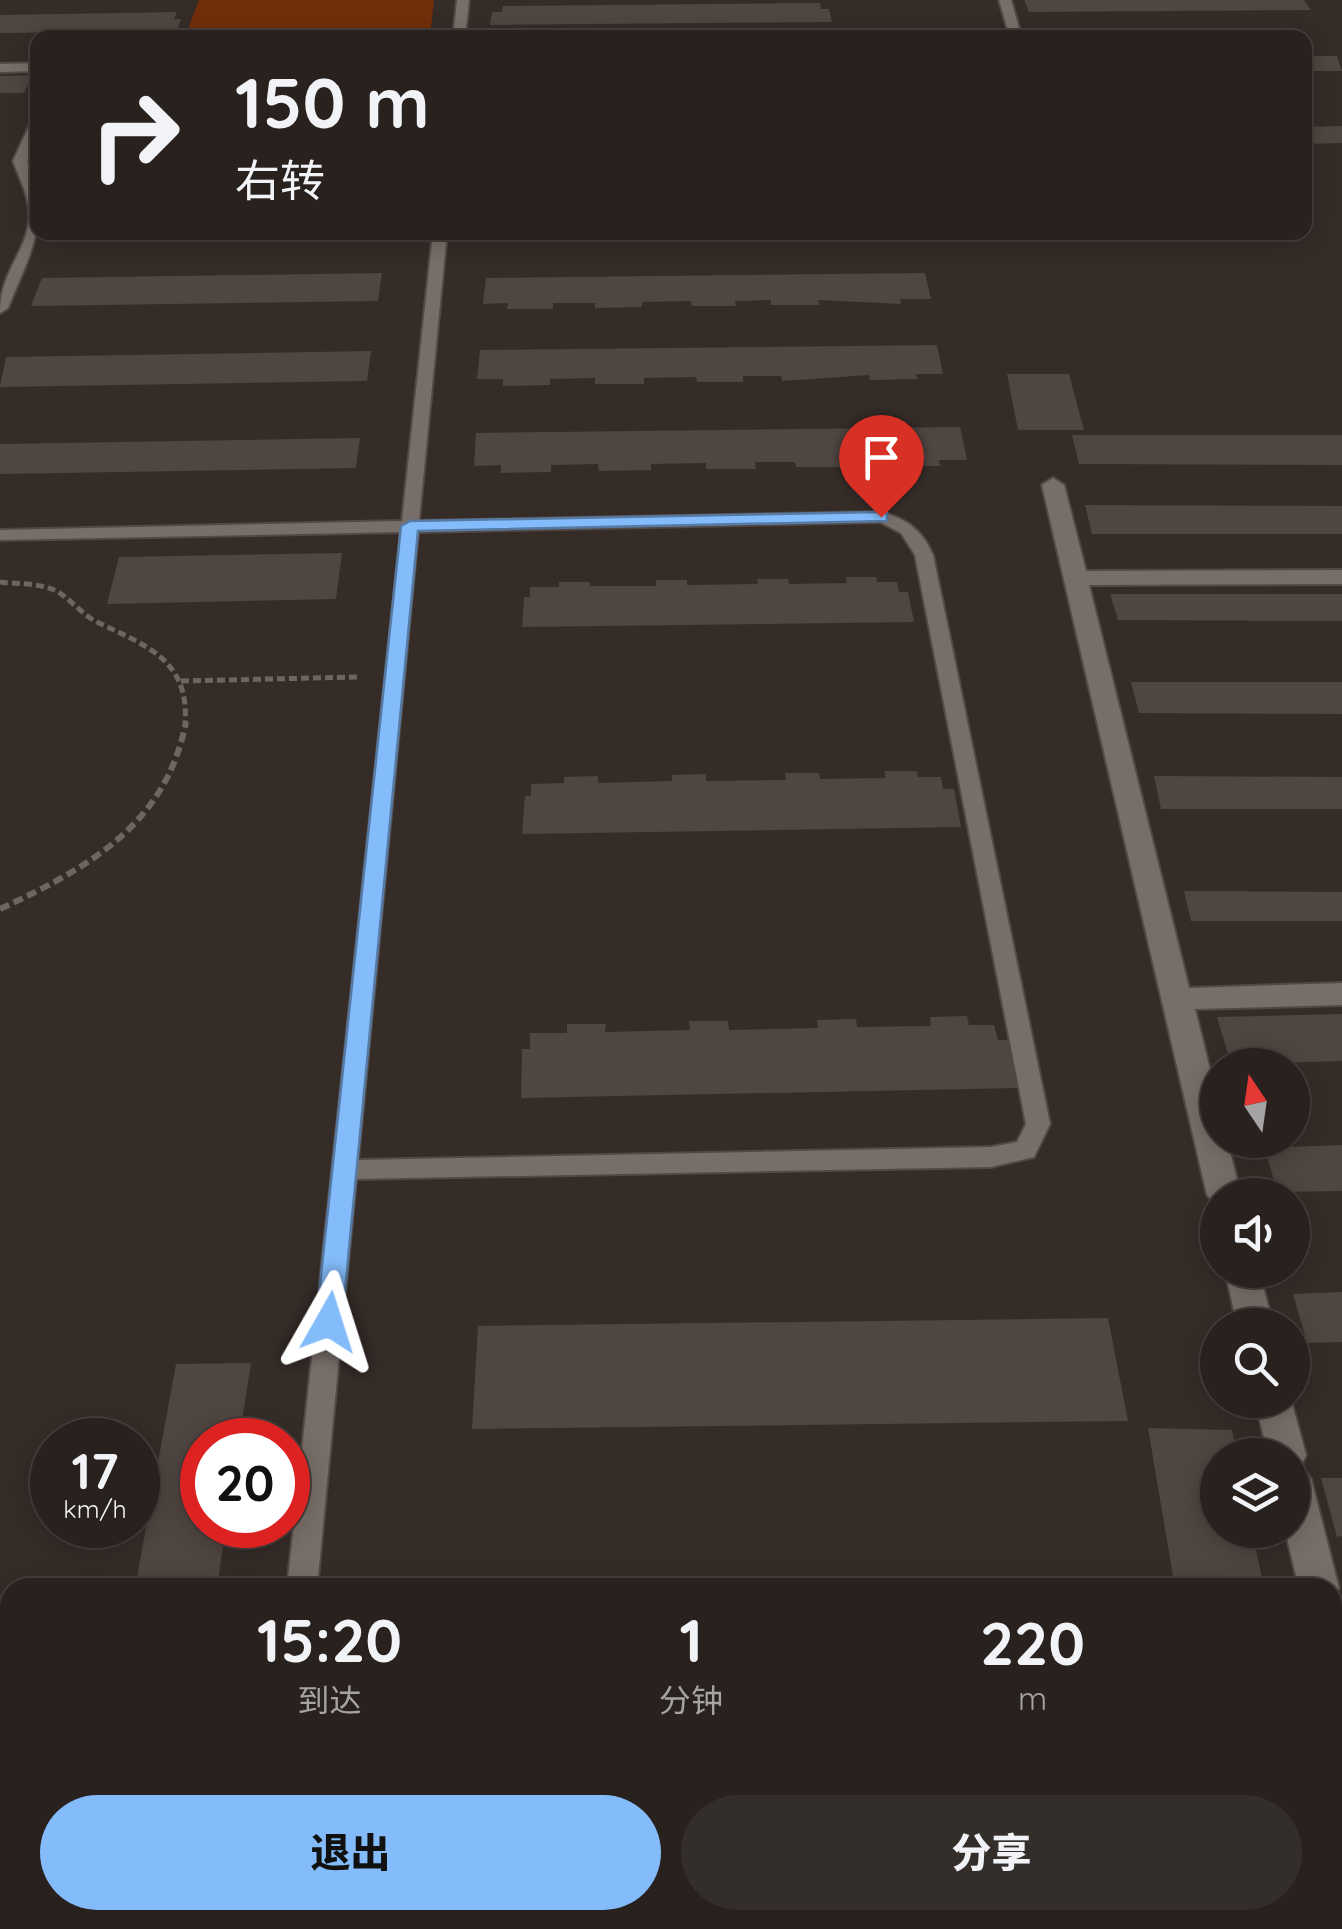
<!DOCTYPE html>
<html lang="zh">
<head>
<meta charset="utf-8">
<style>
	:root { --surface:#28211e; --page:#342e2b; --text:#f1f3f6; --muted:#a5a3a4; --line:#443e3c; --accent:#84bcfb }
	body { margin:0; font-family:Quicksand,"Noto Sans SC",sans-serif; background:var(--page); color:var(--text); height:100vh; display:flex; flex-direction:column; font-size:38px; white-space:nowrap }
	* { box-sizing:border-box; margin:0 }
	p { font-size:32px; color:var(--muted) }
	.icon { flex:none; width:55px; height:55px; fill:none; stroke:currentColor; stroke-width:2; stroke-linecap:round; stroke-linejoin:round }
	.map { position:relative; flex:1; overflow:hidden }
	.drawer { position:absolute; left:0px; top:1578px; width:1342px; height:352px; display:flex; flex-direction:column; background:var(--surface); border-radius:30px 30px 0 0; box-shadow:0 5px 25px #0003,0 0 0 2px var(--line) }
	.drawer>* { flex:none }
	.top-card { position:absolute; left:30px; top:30px; width:1282px; height:210px; border-radius:20px; box-shadow:0 5px 25px #0003,0 0 0 2px var(--line); background:#28211e; color:var(--text); overflow:hidden }
	.needle { width:65px; rotate:347deg }
	.fabs { position:absolute; left:1200px; top:1048px; display:grid; gap:20px }
	.fabs a { display:grid; place-items:center; width:110px; height:110px; border-radius:50%; background:var(--surface); box-shadow:0 5px 25px #0003,0 0 0 2px var(--line); font-size:50px }
	.speed { position:absolute; left:30px; top:1418px; display:flex; gap:20px; font-size:50px; font-weight:700; text-align:center }
	.speed>* { display:grid; place-content:center; width:130px; height:130px; border-radius:50%; background:var(--surface); box-shadow:0 5px 25px #0003,0 0 0 2px var(--line); line-height:1 }
	.speed small { font-size:25px; font-weight:400 }
	.speed .limit { border:15px solid #d22; background:#fff; color:#111 }
	.pin { position:absolute; display:grid; place-items:center; width:85px; height:85px; color:#fff; margin:-102px -42px; border-radius:50% 50% 50% 0; rotate:-45deg; box-shadow:0 0 10px #0007 }
	.pin .icon { rotate:45deg }
	.me { position:absolute; width:110px; margin:-55px; rotate:6deg; stroke-linejoin:round; filter:drop-shadow(0 0 8px #0008) }
	.turn { display:flex; align-items:center; gap:35px; height:210px; padding:0 40px; font-size:45px }
	.turn .icon { width:130px; height:130px; stroke-width:2.5 }
	.turn b { display:block; font-size:70px; line-height:85px }
	.eta { display:flex; justify-content:space-evenly; align-items:center; height:170px; text-align:center }
	.eta b { font-size:60px; font-weight:800; line-height:70px }
	.cta { display:flex; gap:20px; margin-top:auto; padding:20px 40px }
	.cta a { flex:1; height:115px; border-radius:60px; background:var(--accent); color:#111; font-size:40px; font-weight:800; line-height:115px; text-align:center }
	.cta a+a { background:var(--page); color:var(--text) }
	.map>svg:first-child { display:block }
	.green { fill:#722e0a }
	.building { fill:#4f4541 }
	.lines { fill:none; stroke-linecap:round; stroke-linejoin:round }
	.lane-casing { stroke:#504946; stroke-width:4 }
	.street-casing { stroke:#504946; stroke-width:4 }
	.path-far1 { stroke:#6d6562; stroke-width:5; stroke-dasharray:8 4; stroke-linecap:butt }
	.path { stroke:#6d6562; stroke-width:6; stroke-dasharray:10 5; stroke-linecap:butt }
	.lane { fill:#786e69; fill-rule:evenodd }
	.street { fill:#786e69; fill-rule:evenodd }
	.route { fill:#84bcfb; stroke:#567aa3; stroke-width:2.5 }
</style>
</head>
<body>
<div class="map">
<svg width="1342" height="1929" viewBox="0 0 1342 1929">
	<rect width="100%" height="100%" fill="#352c28"/>
	<path class="green" d="M 199,0 L 434,0 L 430,37 L 185,37 Z"/>
	<path class="building" d="M 1024,0 L 1304,0 L 1311,10 L 1029,12 Z
		M 820,3 L 821,9 L 829,9 L 832,22 L 490,25 L 492,12 L 502,12 L 503,6 Z
		M 177,12 L 174,19 L 181,19 L 177,31 L 0,33 L 0,15 Z
		M 1305,56 L 1337,56 L 1342,71 L 1305,71 Z
		M 32,75 L 24,93 L 0,93 L 0,76 Z
		M 1342,126 L 1342,143 L 1305,144 L 1305,127 Z
		M 382,273 L 378,301 L 31,306 L 42,278 Z
		M 925,273 L 931,299 L 900,299 L 901,304 L 818,300 L 819,305 L 771,305 L 771,300 L 735,301 L 736,306 L 692,306 L 691,301 L 642,302 L 642,307 L 595,308 L 595,303 L 553,303 L 553,309 L 507,309 L 508,303 L 483,304 L 486,278 Z
		M 937,345 L 943,374 L 916,374 L 918,379 L 870,380 L 869,375 L 782,381 L 781,376 L 743,376 L 743,382 L 697,382 L 696,377 L 644,378 L 644,384 L 595,384 L 595,378 L 550,379 L 550,385 L 503,386 L 503,379 L 477,379 L 480,350 Z
		M 371,351 L 367,381 L 0,387 L 6,357 Z
		M 1007,374 L 1069,374 L 1084,430 L 1018,430 Z
		M 960,427 L 967,460 L 939,460 L 940,466 L 890,466 L 889,460 L 848,461 L 849,467 L 796,467 L 795,462 L 755,462 L 756,469 L 706,469 L 706,463 L 651,464 L 651,470 L 599,471 L 598,464 L 551,465 L 551,472 L 501,473 L 501,465 L 474,466 L 476,433 Z
		M 1072,435 L 1342,435 L 1342,465 L 1079,464 Z
		M 360,438 L 356,468 L 0,474 L 0,444 Z
		M 1085,505 L 1342,506 L 1342,534 L 1092,534 Z
		M 342,553 L 336,599 L 107,604 L 119,557 Z
		M 846,577 L 876,577 L 877,582 L 897,582 L 899,592 L 908,592 L 914,622 L 522,627 L 524,597 L 530,597 L 530,587 L 559,587 L 559,582 L 590,582 L 590,586 L 656,586 L 656,580 L 687,580 L 687,585 L 758,584 L 757,579 L 788,579 L 789,584 L 847,583 Z
		M 1110,594 L 1342,594 L 1342,621 L 1118,620 Z
		M 1131,682 L 1342,682 L 1342,714 L 1139,713 Z
		M 884,771 L 917,771 L 918,777 L 941,777 L 943,789 L 954,789 L 961,827 L 522,834 L 525,796 L 531,796 L 531,784 L 564,783 L 564,777 L 598,776 L 598,783 L 672,781 L 672,775 L 706,774 L 706,781 L 786,780 L 785,773 L 819,773 L 820,779 L 886,778 Z
		M 1154,776 L 1342,777 L 1342,809 L 1161,809 Z
		M 1184,891 L 1342,892 L 1342,921 L 1191,921 Z
		M 1342,1014 L 1342,1061 L 1231,1064 L 1217,1017 Z
		M 967,1016 L 969,1025 L 994,1025 L 998,1040 L 1010,1040 L 1019,1088 L 521,1098 L 522,1049 L 530,1049 L 530,1033 L 567,1033 L 567,1024 L 606,1024 L 605,1032 L 690,1030 L 689,1021 L 728,1021 L 729,1030 L 818,1028 L 817,1020 L 856,1019 L 857,1027 L 931,1026 L 930,1017 Z
		M 1342,1145 L 1342,1191 L 1278,1192 L 1264,1148 Z
		M 1342,1292 L 1342,1342 L 1307,1343 L 1293,1294 Z
		M 1108,1318 L 1128,1421 L 472,1429 L 478,1326 Z
		M 251,1363 L 239,1440 L 202,1440 L 202,1525 L 226,1525 L 217,1588 L 135,1588 L 176,1364 Z
		M 1148,1428 L 1232,1430 L 1237,1455 L 1218,1455 L 1218,1530 L 1252,1530 L 1264,1588 L 1175,1588 Z
		M 1321,1478 L 1342,1478 L 1342,1536 L 1337,1537 Z
		M 0,1748 L 10,1748 L 10,1839 L 0,1839 Z"/>
	<g class="lines">
		<defs>
			<path id="lane" d="M 457,0 L 469,0 L 465,38 L 453,38 Z
				M 999,0 L 1011,0 L 1022,38 L 1010,38 Z
				M 38,63 L 38,71 L 0,72 L 0,64 Z
				M 38,118 L 38,138 L 27,161 C 51,222 31,251 8,308 L 0,313 C 0,273 24,255 29,222 C 32,202 20,180 13,161 L 31,122 Z
				M 433,232 L 447,232 L 419,521 L 881,512 C 907,519 922,530 933,555 L 1050,1124 L 1034,1157 L 991,1167 L 356,1179 L 317,1588 L 287,1588 L 401,532 L 0,540 L 0,530 L 402,521 ZM 880,522 L 901,533 L 915,555 L 1026,1124 L 1017,1142 L 991,1147 L 358,1160 L 418,532 Z
				M 252,1920 L 284,1920 L 284,1929 L 250,1929 Z"/>
			<path id="street" d="M 1053,478 L 1064,485 L 1086,571 L 1342,570 L 1342,584 L 1089,585 L 1189,988 L 1342,983 L 1342,1005 L 1195,1009 L 1218,1102 L 1218,1140 L 1227,1140 L 1241,1195 L 1218,1195 L 1218,1206 L 1207,1195 L 1042,485 Z
				M 1225,1270 L 1259,1270 L 1273,1325 L 1237,1325 Z
				M 1255,1400 L 1291,1400 L 1306,1455 L 1301,1466 L 1311,1479 L 1339,1588 L 1333,1601 L 1332,1588 L 1299,1588 L 1285,1530 L 1292,1530 L 1292,1455 L 1268,1455 Z
				M 1332,1626 L 1342,1630 L 1342,1704 L 1332,1701 Z"/>
		</defs>
		<use href="#lane" class="lane-casing"/>
		<use href="#street" class="street-casing"/>
		<path class="path-far1" d="M 0,582 C 16,584 39,583 54,590 C 67,595 82,615 97,622 C 146,646 190,659 185,725
			M 181,681 L 359,677"/>
		<path class="path" d="M 0,909 C 88,868 166,825 186,722"/>
		<use href="#lane" class="lane"/>
		<use href="#street" class="street"/>
	</g>
	<path class="route" d="M 881,512 L 887,513 L 887,521 L 418,531 L 342,1322 L 338,1330 L 329,1333 L 320,1330 L 316,1322 L 401,526 L 410,521 Z"/>
</svg>
<div class="fabs">
<a><svg class="needle" viewBox="-14 -14 28 28"><path d="M0-13l5 13h-10z" fill="#e53935"/><path d="M0 13l5-13h-10z" fill="#a5a3a4"/></svg></a>
<a><svg class="icon" aria-label="sound" viewBox="0 0 24 24"><path d="M4 9h4l5-4v14l-5-4H4zM17 9q2 3 0 6"/></svg></a>
<a><svg class="icon" aria-label="search" viewBox="0 0 24 24"><circle cx="10" cy="10" r="6"/><path d="M15 15l6 6"/></svg></a>
<a><svg class="icon" aria-label="layers" viewBox="0 0 24 24"><path d="M12 4l9 5-9 5-9-5zM3 14l9 5 9-5"/></svg></a>
</div>
<div class="speed"><div>17<small>km/h</small></div><div class="limit">20</div></div>
<div class="pin" style="left:881px;top:517px;background:#d93025"><svg class="icon" aria-label="arrive" viewBox="0 0 24 24"><path d="M6 21V4h12l-3 4 3 4H6"/></svg></div>
<svg class="me" style="left:329px;top:1322px" viewBox="-20 -20 40 40"><path d="M0-17L14 15 0 8-14 15z" fill="#84bcfb" stroke="#fff" stroke-width="4"/></svg>
<div class="top-card">
<div class="turn"><svg class="icon" aria-label="right" viewBox="0 0 24 24"><path d="M7 20v-9h11M14 6l5 5-5 5"/></svg><div><b>150 m</b>右转</div></div>
</div>
<section class="drawer">
<div class="eta">
<div><b>15:20</b><p>到达</p></div>
<div><b>1</b><p>分钟</p></div>
<div><b>220</b><p>m</p></div>
</div>
<div class="cta"><a>退出</a><a>分享</a></div>
</section>
</div>
</body>
</html>
